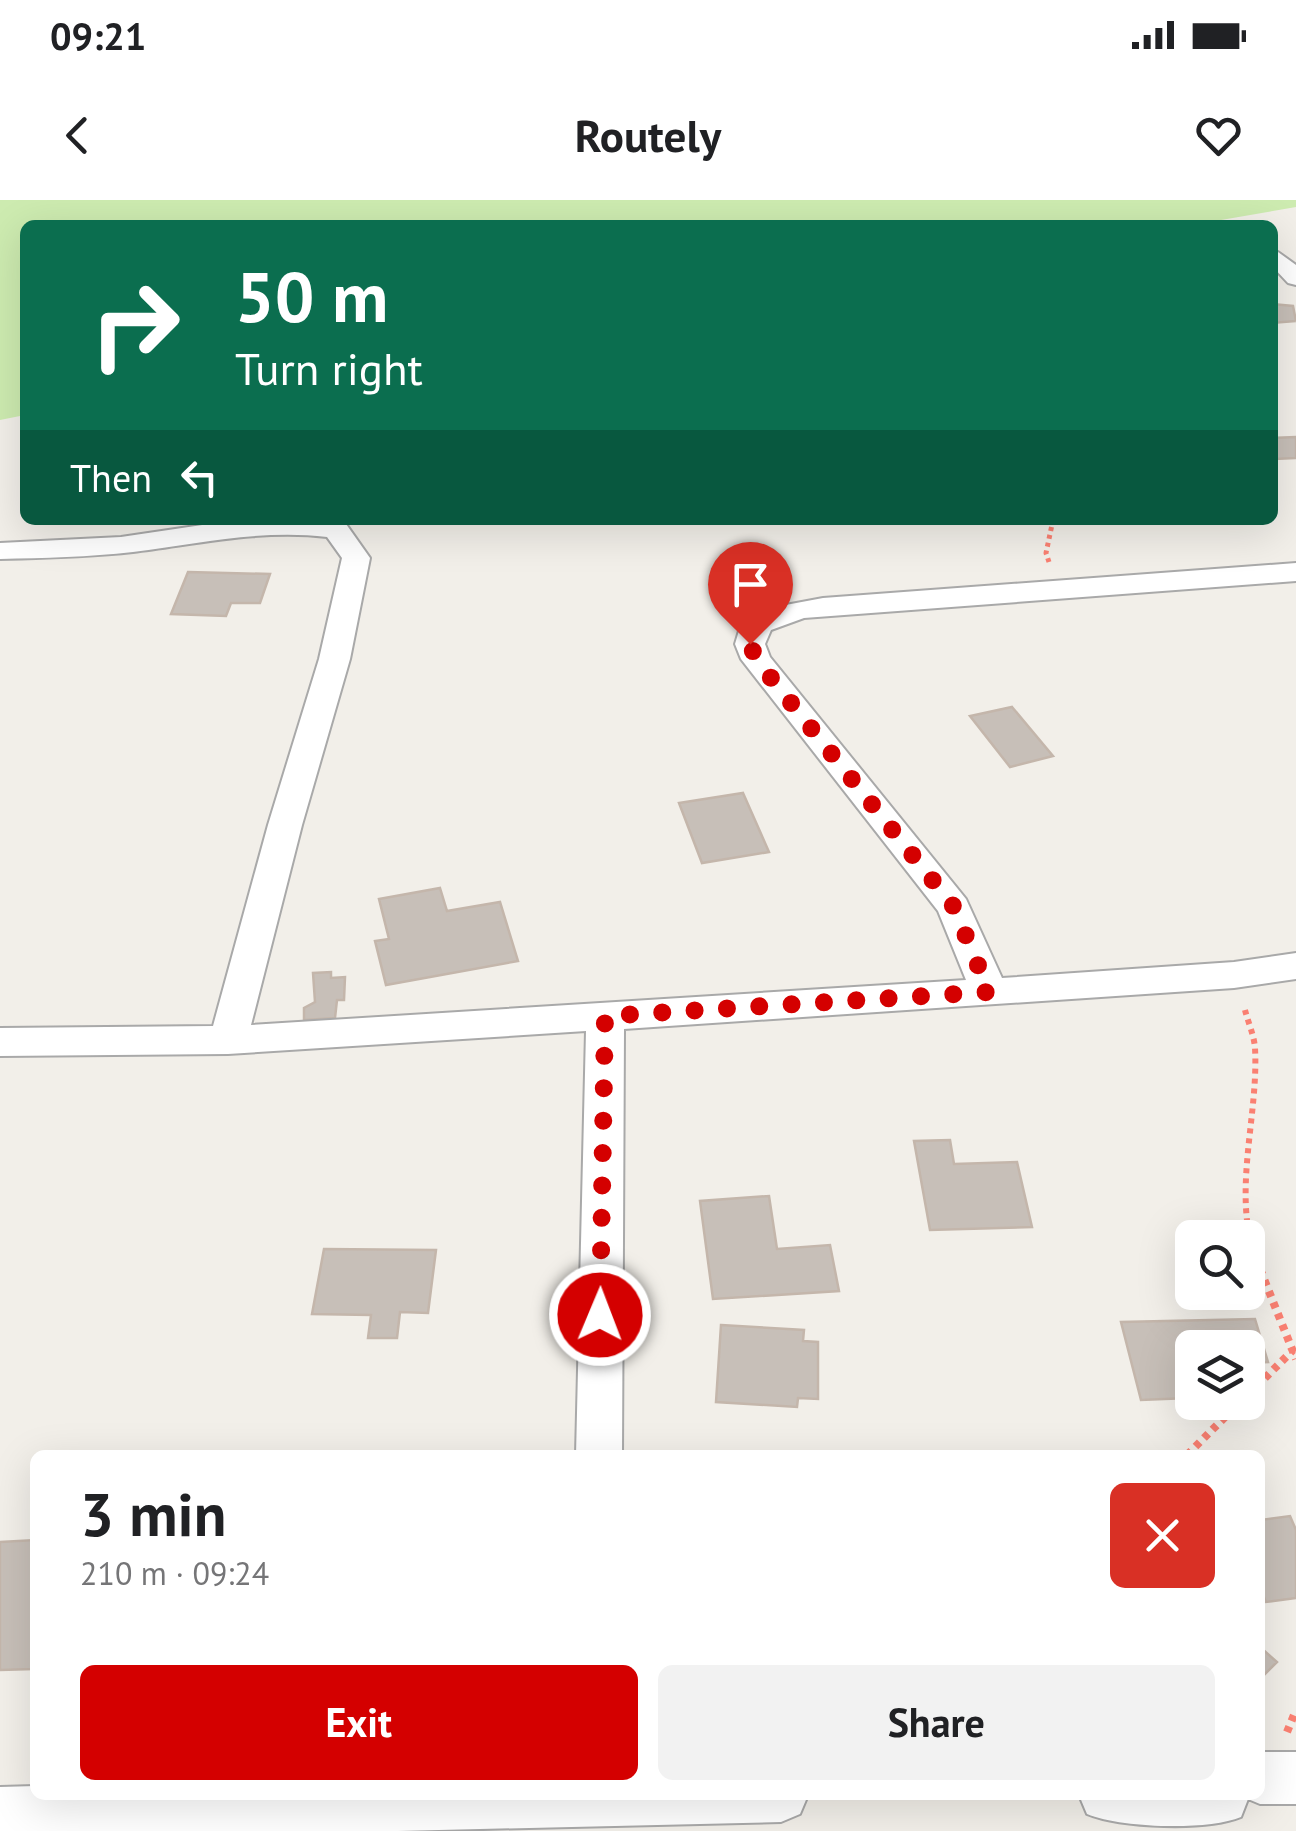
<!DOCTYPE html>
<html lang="en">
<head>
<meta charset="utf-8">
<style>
	:root { --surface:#fff; --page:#f2f2f2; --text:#202124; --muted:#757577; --accent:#d40000 }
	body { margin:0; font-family:"PT Sans",sans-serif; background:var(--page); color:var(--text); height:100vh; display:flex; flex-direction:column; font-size:38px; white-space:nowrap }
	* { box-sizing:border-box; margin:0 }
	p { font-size:32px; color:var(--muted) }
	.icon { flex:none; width:55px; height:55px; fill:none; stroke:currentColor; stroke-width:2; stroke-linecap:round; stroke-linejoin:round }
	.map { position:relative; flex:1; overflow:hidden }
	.details { position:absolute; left:30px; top:1250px; width:1235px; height:350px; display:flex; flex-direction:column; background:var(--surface); border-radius:15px; box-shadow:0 10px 40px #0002 }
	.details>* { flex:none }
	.banner { position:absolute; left:20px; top:20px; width:1258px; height:305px; border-radius:15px; box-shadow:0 10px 40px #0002; background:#0b6e4f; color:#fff; overflow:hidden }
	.controls { position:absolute; left:1175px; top:1020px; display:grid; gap:20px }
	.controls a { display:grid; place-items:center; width:90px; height:90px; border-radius:15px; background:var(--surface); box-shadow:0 10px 40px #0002; font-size:50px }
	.pin { position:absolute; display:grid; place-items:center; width:85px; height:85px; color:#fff; margin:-102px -42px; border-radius:50% 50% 50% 0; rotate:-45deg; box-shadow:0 0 10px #0007 }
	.pin .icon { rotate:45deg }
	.me { position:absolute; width:110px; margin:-55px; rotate:1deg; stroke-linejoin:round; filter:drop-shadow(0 0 8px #0008) }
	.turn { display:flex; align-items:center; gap:35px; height:210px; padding:0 50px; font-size:45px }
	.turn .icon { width:130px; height:130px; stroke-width:2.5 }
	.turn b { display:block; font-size:70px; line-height:85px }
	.then { display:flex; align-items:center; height:95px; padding:0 50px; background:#0003; gap:20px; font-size:38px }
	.round { display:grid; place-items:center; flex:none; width:105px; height:105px; border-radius:15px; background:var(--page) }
	.head { display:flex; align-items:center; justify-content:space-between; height:170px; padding:0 50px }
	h1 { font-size:60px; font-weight:700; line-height:75px }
	.cta { display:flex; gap:20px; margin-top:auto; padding:20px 50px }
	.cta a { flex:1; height:115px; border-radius:15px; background:var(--accent); color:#fff; font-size:40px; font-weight:700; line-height:115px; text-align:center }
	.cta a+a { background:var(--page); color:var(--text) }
	.status { display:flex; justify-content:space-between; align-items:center; height:70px; padding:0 50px; background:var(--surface); direction:ltr }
	.status svg { height:28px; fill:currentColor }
	header { display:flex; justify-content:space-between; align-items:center; height:130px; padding:0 50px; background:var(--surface); font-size:45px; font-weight:700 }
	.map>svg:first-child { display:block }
	.grass { fill:#cdebb0 }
	.building { fill:#c7bfb8; stroke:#c4b6ab; stroke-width:2.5 }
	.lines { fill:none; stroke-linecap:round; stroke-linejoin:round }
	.minor-casing { stroke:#a9a9a9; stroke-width:4 }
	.path-far2 { stroke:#fa8072; stroke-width:5; stroke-dasharray:4 4; stroke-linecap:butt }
	.path-far1 { stroke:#fa8072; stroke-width:6; stroke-dasharray:5 5; stroke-linecap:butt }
	.path { stroke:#fa8072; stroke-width:8; stroke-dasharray:6 6; stroke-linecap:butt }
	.minor { fill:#fff; fill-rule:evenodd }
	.route { stroke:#d40000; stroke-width:18; stroke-dasharray:0 32.4 }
</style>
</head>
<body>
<div class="status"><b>09:21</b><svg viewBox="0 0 49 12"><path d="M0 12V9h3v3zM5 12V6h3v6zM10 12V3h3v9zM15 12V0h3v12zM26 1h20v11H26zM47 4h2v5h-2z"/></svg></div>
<header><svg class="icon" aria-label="back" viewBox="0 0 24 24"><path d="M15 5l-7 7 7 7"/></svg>Routely<svg class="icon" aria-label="heart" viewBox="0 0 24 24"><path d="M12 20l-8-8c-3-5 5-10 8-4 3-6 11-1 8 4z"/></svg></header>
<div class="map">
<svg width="1296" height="1631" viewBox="0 0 1296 1631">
	<rect width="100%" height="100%" fill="#f2efe9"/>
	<path class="grass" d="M 0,0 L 1296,0 L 1296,7 L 1192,25 L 25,25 L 25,215 L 0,220 Z"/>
	<path class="building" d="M 1272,104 L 1293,106 L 1296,121 L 1272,123 Z
		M 1296,237 L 1296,258 L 1275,259 L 1272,238 Z
		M 188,372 L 270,374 L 260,403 L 231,403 L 226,416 L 171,414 Z
		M 1012,507 L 1053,556 L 1010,567 L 970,516 Z
		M 743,593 L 769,652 L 702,663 L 679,603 Z
		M 440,688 L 447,711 L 500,702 L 518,761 L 386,785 L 375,741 L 389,739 L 379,699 Z
		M 331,772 L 331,778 L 345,777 L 344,800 L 337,800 L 335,818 L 304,820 L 304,808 L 315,802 L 313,773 Z
		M 950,940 L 954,964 L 1017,962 L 1032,1027 L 930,1030 L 914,941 Z
		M 769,996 L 777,1049 L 830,1045 L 839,1091 L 713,1099 L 700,1001 Z
		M 324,1049 L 436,1050 L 428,1113 L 400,1112 L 397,1138 L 368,1138 L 371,1115 L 312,1114 Z
		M 1255,1119 L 1268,1162 L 1248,1163 L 1248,1148 L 1192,1148 L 1192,1163 L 1179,1164 L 1188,1198 L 1141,1200 L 1121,1122 Z
		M 721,1125 L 804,1130 L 803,1141 L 818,1142 L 818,1199 L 798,1198 L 797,1207 L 716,1202 Z
		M 1290,1316 L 1296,1330 L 1296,1398 L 1266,1402 L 1260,1388 L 1260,1320 Z
		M 35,1340 L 33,1469 L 0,1470 L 0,1342 Z
		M 1260,1447 L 1277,1462 L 1260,1479 Z"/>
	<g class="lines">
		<defs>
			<path id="minor" d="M 1278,52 L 1296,65 L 1296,85 L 1288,83 L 1272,66 L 1272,54 Z
				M 236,320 L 322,320 L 346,324 L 370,358 L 350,459 L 302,625 L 251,825 L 966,780 L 938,711 L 741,459 L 735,444 L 741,424 L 775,407 L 823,398 L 1296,363 L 1296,381 L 804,418 L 771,430 L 765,444 L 770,457 L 966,699 L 1002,778 L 1234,762 L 1296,753 L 1296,779 L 1234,788 L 624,829 L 622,1255 L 576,1255 L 586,831 L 228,854 L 0,856 L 0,828 L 213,826 L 268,625 L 319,459 L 342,358 L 327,337 C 261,329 198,344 133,352 C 89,357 44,358 0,359 L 0,343 L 121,337 Z
				M 1260,1552 L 1296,1552 L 1296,1604 L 1260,1604 L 1248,1599 L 1241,1617 C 1207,1631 1121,1628 1087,1614 L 1079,1595 L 1260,1595 Z
				M 35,1586 L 35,1595 L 808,1595 L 800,1614 L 781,1622 L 398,1631 L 0,1631 L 0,1587 Z"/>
		</defs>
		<use href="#minor" class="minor-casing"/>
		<path class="path-far2" d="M 1049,362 L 1046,353 L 1053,320"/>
		<path class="path-far1" d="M 1245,810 C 1248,822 1254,835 1255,848 C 1259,921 1228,1001 1261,1072"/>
		<path class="path" d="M 1260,1069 L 1296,1159
			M 1248,1195 L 1293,1150
			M 1187,1255 L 1240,1202
			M 1287,1532 L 1296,1510"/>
		<use href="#minor" class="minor"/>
	</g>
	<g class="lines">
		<path class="route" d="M 600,1115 L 605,816 L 989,792 L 954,707 L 756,459 L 750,444"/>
	</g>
</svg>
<div class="controls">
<a><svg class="icon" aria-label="search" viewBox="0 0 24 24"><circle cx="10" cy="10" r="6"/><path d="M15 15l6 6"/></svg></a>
<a><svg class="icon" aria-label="layers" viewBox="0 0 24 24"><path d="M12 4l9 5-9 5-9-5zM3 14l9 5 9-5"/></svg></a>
</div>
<div class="pin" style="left:750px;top:444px;background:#d93025"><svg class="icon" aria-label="arrive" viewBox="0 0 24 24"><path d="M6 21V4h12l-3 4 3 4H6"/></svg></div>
<svg class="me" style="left:600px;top:1115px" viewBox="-20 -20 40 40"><circle r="17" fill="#d40000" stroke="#fff" stroke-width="3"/><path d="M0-11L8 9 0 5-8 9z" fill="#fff"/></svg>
<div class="banner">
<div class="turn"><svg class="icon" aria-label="right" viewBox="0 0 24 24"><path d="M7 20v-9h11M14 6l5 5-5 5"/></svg><div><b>50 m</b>Turn right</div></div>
<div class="then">Then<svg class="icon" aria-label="left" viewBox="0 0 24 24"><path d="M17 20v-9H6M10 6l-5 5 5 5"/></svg></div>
</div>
<section class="details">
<div class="head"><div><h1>3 min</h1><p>210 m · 09:24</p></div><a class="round" style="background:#d93025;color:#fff"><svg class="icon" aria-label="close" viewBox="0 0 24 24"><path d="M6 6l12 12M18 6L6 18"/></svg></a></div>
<div class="cta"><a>Exit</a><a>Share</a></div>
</section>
</div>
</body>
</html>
